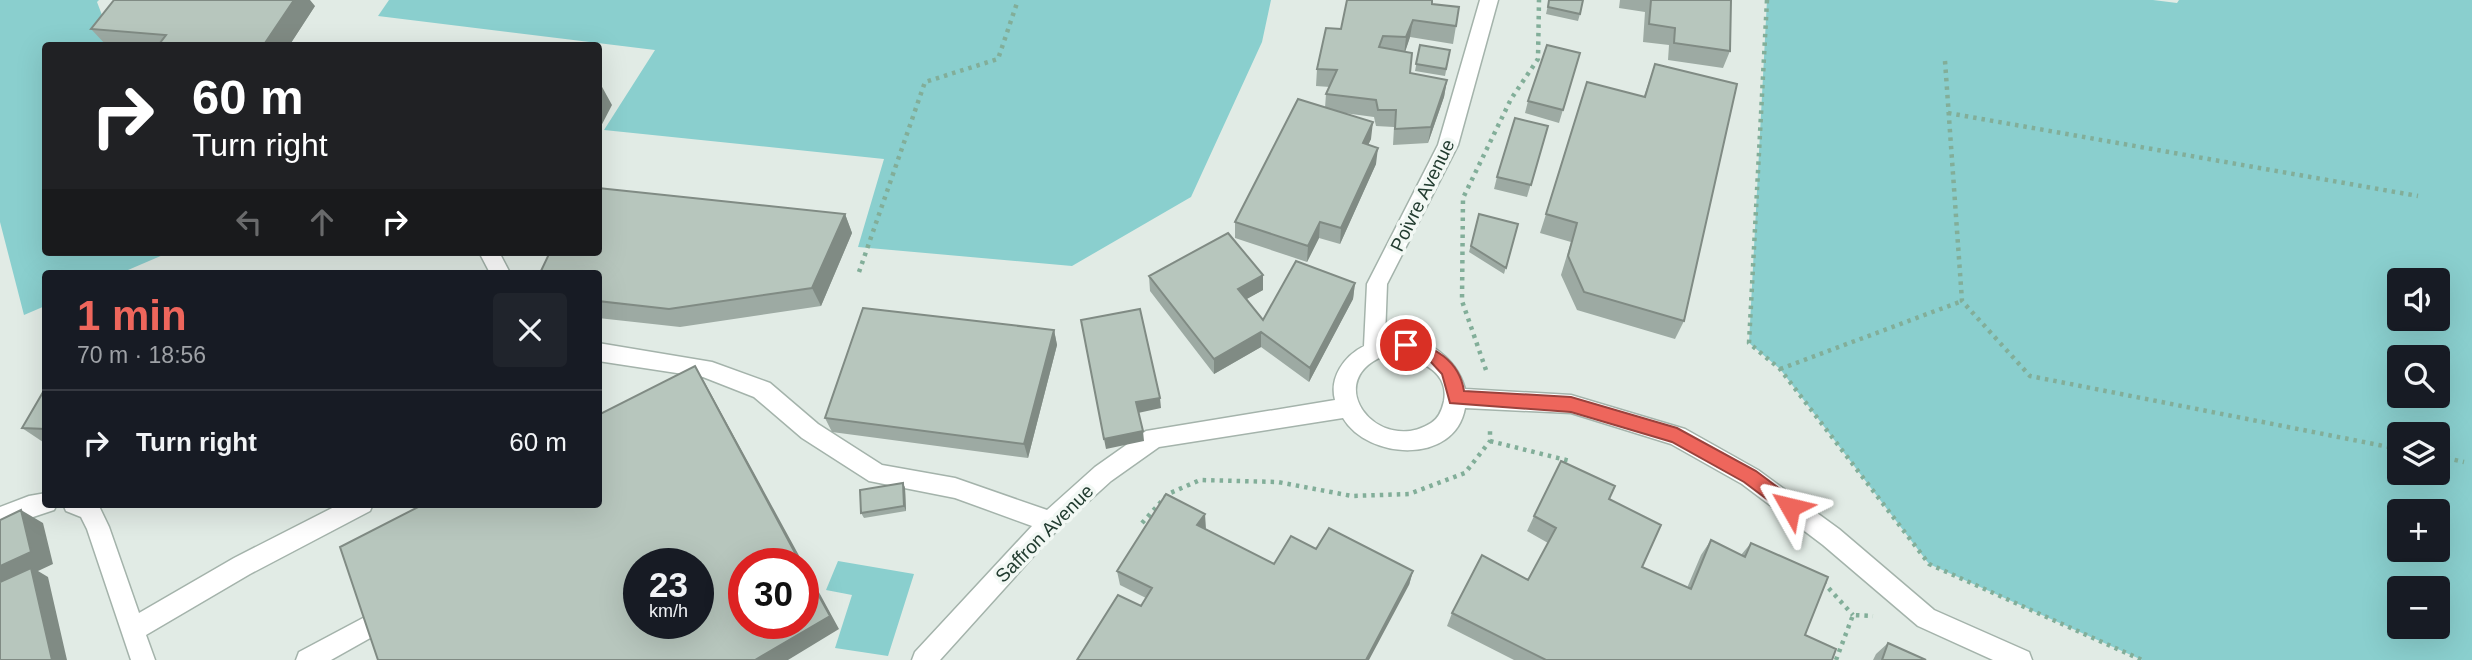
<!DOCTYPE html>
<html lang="en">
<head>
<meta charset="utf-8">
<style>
	:root { --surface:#171b24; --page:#20242c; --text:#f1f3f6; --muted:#9ea1a6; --line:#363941; --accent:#ee665c }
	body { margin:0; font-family:Arial,sans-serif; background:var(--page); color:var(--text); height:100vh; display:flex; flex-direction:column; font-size:26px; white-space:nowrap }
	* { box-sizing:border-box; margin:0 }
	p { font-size:23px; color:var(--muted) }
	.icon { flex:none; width:38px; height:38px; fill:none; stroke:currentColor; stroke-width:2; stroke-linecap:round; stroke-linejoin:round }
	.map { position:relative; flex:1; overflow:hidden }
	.panel { position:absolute; left:42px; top:270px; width:560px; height:238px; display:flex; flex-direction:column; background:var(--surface); border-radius:7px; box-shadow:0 7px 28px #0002 }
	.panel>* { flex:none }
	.banner { position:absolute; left:42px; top:42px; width:560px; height:214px; border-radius:7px; box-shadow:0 7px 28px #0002; background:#202124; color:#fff; overflow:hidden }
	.buttons { position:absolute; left:2387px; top:268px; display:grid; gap:14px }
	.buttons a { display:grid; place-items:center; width:63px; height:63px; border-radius:7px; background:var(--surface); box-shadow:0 7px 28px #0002; font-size:35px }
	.speed { position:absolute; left:623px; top:548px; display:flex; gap:14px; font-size:35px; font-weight:700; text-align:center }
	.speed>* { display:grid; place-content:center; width:91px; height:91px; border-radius:50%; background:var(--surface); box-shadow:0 7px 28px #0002; line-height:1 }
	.speed small { font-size:18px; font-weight:400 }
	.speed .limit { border:10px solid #d22; background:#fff; color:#111 }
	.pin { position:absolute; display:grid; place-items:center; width:60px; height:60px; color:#fff; margin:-30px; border:4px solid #fff; border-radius:50%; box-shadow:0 2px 7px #0007 }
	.me { position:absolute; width:77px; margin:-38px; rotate:307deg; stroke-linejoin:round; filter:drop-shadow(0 0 5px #0008) }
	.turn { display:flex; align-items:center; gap:24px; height:147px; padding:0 35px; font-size:32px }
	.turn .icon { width:91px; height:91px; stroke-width:2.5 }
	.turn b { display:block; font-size:49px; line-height:60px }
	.lanes { display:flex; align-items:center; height:66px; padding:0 35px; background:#0003; justify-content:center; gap:35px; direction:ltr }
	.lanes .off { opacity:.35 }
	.round { display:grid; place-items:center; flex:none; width:74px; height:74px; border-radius:7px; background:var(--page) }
	.overview { display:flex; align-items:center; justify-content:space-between; height:119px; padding:0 35px }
	h1 { font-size:42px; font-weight:600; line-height:52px; color:var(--accent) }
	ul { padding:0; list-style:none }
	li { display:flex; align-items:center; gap:21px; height:105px; padding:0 35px; border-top:2px solid var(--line) }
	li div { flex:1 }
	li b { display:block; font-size:26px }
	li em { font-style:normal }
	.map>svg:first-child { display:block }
	.water { fill:#8acfce; fill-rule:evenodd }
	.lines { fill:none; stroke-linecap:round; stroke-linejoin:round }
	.street-casing { stroke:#a4b3ab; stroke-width:3 }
	.path { stroke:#82ae99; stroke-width:4.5; stroke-dasharray:3.5 5; stroke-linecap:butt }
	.street { fill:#fff; fill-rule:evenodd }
	.wall { fill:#9daaa3 }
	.shaded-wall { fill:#808b84 }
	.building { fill:#b7c6bd; stroke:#808b84; stroke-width:2; fill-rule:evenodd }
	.route { fill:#ee665c; stroke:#9b423c; stroke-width:2 }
	.labels { text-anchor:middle; stroke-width:7; stroke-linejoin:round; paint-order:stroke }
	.street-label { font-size:19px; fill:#223c30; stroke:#f2f8f4 }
</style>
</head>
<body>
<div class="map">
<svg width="2472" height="660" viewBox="0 0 2472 660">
	<rect width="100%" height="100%" fill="#e1ebe5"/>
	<path class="water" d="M 0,0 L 99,0 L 97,2 L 105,23 L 172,45 L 46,46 L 46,252 L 170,252 L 121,273 L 46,273 L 45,306 L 24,315 L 0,222 Z
		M 389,0 L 1271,0 L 1262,42 L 1191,197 L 1072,266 L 858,247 L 884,159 L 604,130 L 655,50 L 378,16 Z
		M 1767,0 L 2153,0 L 2177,3 L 2179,0 L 2472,0 L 2472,660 L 2142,660 L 1929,564 L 1780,369 L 1749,343 ZM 2399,280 L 2438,280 L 2438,318 L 2399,318 ZM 2399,357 L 2438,357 L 2438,396 L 2399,396 ZM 2399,434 L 2438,434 L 2438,472 L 2399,472 ZM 2399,511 L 2438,511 L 2438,550 L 2399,550 ZM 2399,588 L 2438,588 L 2438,626 L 2399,626 Z
		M 838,561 L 914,574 L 888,656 L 835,648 L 852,595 L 826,590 Z"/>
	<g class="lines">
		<defs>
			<path id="street" d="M 1480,0 L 1498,0 L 1458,145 L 1387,284 L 1385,337 C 1420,331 1456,356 1465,389 L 1571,395 L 1685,429 L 1758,470 L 1839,529 L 1934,610 L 2029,652 L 2032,660 L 1993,660 L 1918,626 L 1823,545 L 1742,484 L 1671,444 L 1571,413 L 1465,408 C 1455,465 1368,460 1343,418 L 1159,447 L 1111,481 L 1058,529 L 940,660 L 912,660 L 915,652 L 1032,526 L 955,498 L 869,481 L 802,438 L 754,397 L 703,377 L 598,361 L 598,343 L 712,362 L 770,383 L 818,424 L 882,465 L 955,478 L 1047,510 L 1095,467 L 1146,431 L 1335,400 C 1329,378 1344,356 1364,346 L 1367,284 L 1438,145 ZM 1389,354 C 1413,358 1450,368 1444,401 C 1442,410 1439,418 1431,423 C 1377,457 1317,378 1389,354 Z
				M 479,252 L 499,252 L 510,273 L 490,273 Z
				M 46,493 L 46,504 L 57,504 L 54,510 L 0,528 L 0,507 L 29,496 Z
				M 63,504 L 98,504 L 109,527 L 139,613 L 234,558 L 340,504 L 373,504 L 370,511 L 250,574 L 146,635 L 155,660 L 131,660 L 87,529 L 81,517 L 66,511 Z
				M 380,609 L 388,612 L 392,620 L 388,628 L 331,660 L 296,660 L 299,652 Z"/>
		</defs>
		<use href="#street" class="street-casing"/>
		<path class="path" d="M 1767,0 L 1749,343 L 1780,369 L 1929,564 L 2142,660
			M 1945,61 L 1962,301 L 2030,376 L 2399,449
			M 1948,113 L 2418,196
			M 859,272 L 925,82 L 998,59 L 1018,0
			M 1780,369 L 1962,301
			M 1486,370 L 1462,301 L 1463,198 L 1511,99 L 1538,59 L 1539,0
			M 1490,441 L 1570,461
			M 2438,456 L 2464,462
			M 1142,523 L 1168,494 L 1200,480 L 1278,482 L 1352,496 L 1409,494 L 1465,473 L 1490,441 L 1490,428
			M 1823,582 L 1853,615
			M 1836,660 L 1853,615 L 1873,616"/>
		<use href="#street" class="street"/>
	</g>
	<path class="wall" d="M 1549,0 L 1580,14 L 1578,21 L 1546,14 Z
		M 1620,0 L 1731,0 L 1730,51 L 1723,68 L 1668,60 L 1669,45 L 1643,42 L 1645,12 L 1619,8 Z
		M 1432,4 L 1456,26 L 1453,44 L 1410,37 L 1405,52 L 1410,73 L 1447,80 L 1444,97 L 1428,143 L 1393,145 L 1394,127 L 1376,126 L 1374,117 L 1344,113 L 1371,139 L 1368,145 L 1376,164 L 1340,244 L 1319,238 L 1307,262 L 1235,238 L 1235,222 L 1325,108 L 1326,94 L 1330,87 L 1316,86 L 1317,69 L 1341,29 Z
		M 315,6 L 289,46 L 107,46 L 91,29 Z
		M 1420,45 L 1450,50 L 1445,76 L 1415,71 Z
		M 1580,53 L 1559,123 L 1525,113 L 1528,101 Z
		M 1655,64 L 1684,321 L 1675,339 L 1577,310 L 1561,275 L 1571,242 L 1540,233 L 1546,214 L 1644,96 Z
		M 1548,126 L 1527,197 L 1494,189 L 1497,177 Z
		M 845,214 L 852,233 L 821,306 L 680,327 L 598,318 L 598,273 Z
		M 1479,214 L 1518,224 L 1504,274 L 1469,252 Z
		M 1263,275 L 1263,290 L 1246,299 L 1263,320 L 1355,283 L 1353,299 L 1309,382 L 1261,347 L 1214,374 L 1150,291 L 1149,276 Z
		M 1054,330 L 1057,345 L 1028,458 L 832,432 L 825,418 Z
		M 46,387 L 46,442 L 43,442 L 22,428 Z
		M 903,483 L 905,488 L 906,511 L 864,518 L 861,513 Z
		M 1609,499 L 1642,567 L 1687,588 L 1701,555 L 1711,540 L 1741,555 L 1751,543 L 1805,635 L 1832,660 L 1514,660 L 1447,626 L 1452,613 L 1528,580 L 1548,543 L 1527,531 L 1534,516 Z
		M 1206,529 L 1274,564 L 1316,549 L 1413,571 L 1409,585 L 1141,606 L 1146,598 L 1120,585 L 1117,571 Z
		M 1888,643 L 1926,660 L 1873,660 L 1876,654 Z"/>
	<path class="shaded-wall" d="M 294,0 L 310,0 L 315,6 L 289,46 L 263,46 Z
		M 1413,20 L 1410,37 L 1404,55 L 1406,37 Z
		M 1447,80 L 1444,97 L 1428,143 L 1431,127 Z
		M 601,85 L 612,105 L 598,132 L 598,90 Z
		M 1373,122 L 1371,139 L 1361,160 L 1363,143 Z
		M 1378,148 L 1376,164 L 1340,244 L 1341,228 Z
		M 845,214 L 852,233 L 821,306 L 812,288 Z
		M 1320,222 L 1319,238 L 1307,262 L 1308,246 Z
		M 1263,275 L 1263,290 L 1238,304 L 1238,289 Z
		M 1355,283 L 1353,299 L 1309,382 L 1310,368 Z
		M 1054,330 L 1057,345 L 1028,458 L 1024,444 Z
		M 1261,332 L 1261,347 L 1214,374 L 1214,359 Z
		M 695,366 L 705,383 L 839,629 L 788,660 L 755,660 L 803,567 L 803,564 L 801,564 Z
		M 1160,398 L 1161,408 L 1138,413 L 1136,402 Z
		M 1143,431 L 1144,441 L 1106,449 L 1104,439 Z
		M 903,483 L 905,488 L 906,511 L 904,506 Z
		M 21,510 L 43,523 L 53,564 L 38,571 L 48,577 L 67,660 L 52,660 L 0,590 L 0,566 Z
		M 1205,514 L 1206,529 L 1197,525 Z
		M 1413,571 L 1409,585 L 1369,660 L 1366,660 Z"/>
	<path class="building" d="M 114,0 L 294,0 L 263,46 L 183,46 L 160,43 L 166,35 L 91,29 Z
		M 1347,0 L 1432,0 L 1432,4 L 1459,7 L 1456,26 L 1413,20 L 1406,37 L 1383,36 L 1379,47 L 1412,53 L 1410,73 L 1447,80 L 1431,127 L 1395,129 L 1396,110 L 1378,110 L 1376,100 L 1326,94 L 1337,70 L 1317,69 L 1326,28 L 1341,29 Z
		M 1549,0 L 1583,0 L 1580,14 L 1548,7 Z
		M 1651,0 L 1731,0 L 1730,51 L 1674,43 L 1675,28 L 1649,24 Z
		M 1420,45 L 1450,50 L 1446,69 L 1416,64 Z
		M 1547,45 L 1580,53 L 1563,110 L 1528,101 Z
		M 1655,64 L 1737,84 L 1684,321 L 1584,292 L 1568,256 L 1577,223 L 1546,214 L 1587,82 L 1645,97 Z
		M 1298,99 L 1373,122 L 1363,143 L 1378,148 L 1341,228 L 1320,222 L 1308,246 L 1235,222 Z
		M 1515,118 L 1548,126 L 1531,185 L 1497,177 Z
		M 598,188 L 845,214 L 812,288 L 669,309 L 598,301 L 598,273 L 540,273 L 550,252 L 598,252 Z
		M 1479,214 L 1518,224 L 1506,268 L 1471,246 Z
		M 1228,233 L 1263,275 L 1238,289 L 1263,320 L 1296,261 L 1355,283 L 1310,368 L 1261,332 L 1214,359 L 1149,276 Z
		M 863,308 L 1054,330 L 1024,444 L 825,418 Z
		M 1140,309 L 1160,398 L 1136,402 L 1143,431 L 1104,439 L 1081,320 Z
		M 695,366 L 801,564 L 744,564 L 744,623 L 803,623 L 803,567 L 830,616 L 755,660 L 378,660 L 340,547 L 424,504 L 598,504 L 598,415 ZM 639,564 L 698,564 L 698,623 L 639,623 Z
		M 46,387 L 46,429 L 22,428 Z
		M 1561,461 L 1615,486 L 1609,499 L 1661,525 L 1642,567 L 1691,589 L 1711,540 L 1745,557 L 1751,543 L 1828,577 L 1805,635 L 1836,649 L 1832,660 L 1546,660 L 1452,613 L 1482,555 L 1528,580 L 1556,528 L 1534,516 Z
		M 903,483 L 904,506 L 861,513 L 860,490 Z
		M 1166,494 L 1205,514 L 1197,525 L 1274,564 L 1291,536 L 1316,549 L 1329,528 L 1413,571 L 1366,660 L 1077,660 L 1118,595 L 1141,606 L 1152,588 L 1117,571 Z
		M 21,510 L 31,552 L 0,566 L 0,520 Z
		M 31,568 L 52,660 L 0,660 L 0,582 Z
		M 1888,643 L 1926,660 L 1882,660 Z"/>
	<path class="route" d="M 1406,338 C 1434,348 1459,359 1464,391 L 1571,397 L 1677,428 L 1756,471 L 1796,501 L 1799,507 L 1796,512 L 1790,515 L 1784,512 L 1744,482 L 1672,442 L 1571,412 L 1450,403 L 1442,374 L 1431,362 L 1400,350 L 1398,345 L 1400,340 Z"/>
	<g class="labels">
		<g class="street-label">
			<text transform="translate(1422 195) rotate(-64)" y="7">Poivre Avenue</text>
			<text transform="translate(1044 533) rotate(-45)" y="7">Saffron Avenue</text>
		</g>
	</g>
</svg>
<div class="buttons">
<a><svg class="icon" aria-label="sound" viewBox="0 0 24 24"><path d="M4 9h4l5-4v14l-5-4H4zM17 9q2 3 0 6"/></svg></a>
<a><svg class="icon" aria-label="search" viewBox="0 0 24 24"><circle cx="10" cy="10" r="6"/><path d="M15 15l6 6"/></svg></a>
<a><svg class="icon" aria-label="layers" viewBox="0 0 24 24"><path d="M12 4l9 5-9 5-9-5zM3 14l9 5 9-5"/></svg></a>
<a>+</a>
<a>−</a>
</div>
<div class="speed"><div>23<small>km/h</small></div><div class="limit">30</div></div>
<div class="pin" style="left:1406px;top:345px;background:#d93025"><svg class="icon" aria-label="arrive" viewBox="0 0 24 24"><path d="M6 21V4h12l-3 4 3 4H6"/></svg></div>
<svg class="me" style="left:1790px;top:507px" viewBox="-20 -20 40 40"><path d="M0-17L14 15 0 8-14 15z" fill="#ee665c" stroke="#fff" stroke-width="4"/></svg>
<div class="banner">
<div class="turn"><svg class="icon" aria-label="right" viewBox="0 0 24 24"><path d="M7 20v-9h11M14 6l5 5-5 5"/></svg><div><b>60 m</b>Turn right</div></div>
<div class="lanes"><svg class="icon off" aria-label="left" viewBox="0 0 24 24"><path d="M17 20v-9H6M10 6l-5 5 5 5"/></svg><svg class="icon off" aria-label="ahead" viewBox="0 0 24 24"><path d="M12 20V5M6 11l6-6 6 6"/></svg><svg class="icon" aria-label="right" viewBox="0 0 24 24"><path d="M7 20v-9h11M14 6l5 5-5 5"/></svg></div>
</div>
<section class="panel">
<div class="overview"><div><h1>1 min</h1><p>70 m · 18:56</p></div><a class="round"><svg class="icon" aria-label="close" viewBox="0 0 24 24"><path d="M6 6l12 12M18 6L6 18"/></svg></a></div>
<ul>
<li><svg class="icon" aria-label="right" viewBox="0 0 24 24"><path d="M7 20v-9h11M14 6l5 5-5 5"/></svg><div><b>Turn right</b></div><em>60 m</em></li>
</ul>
</section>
</div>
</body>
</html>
